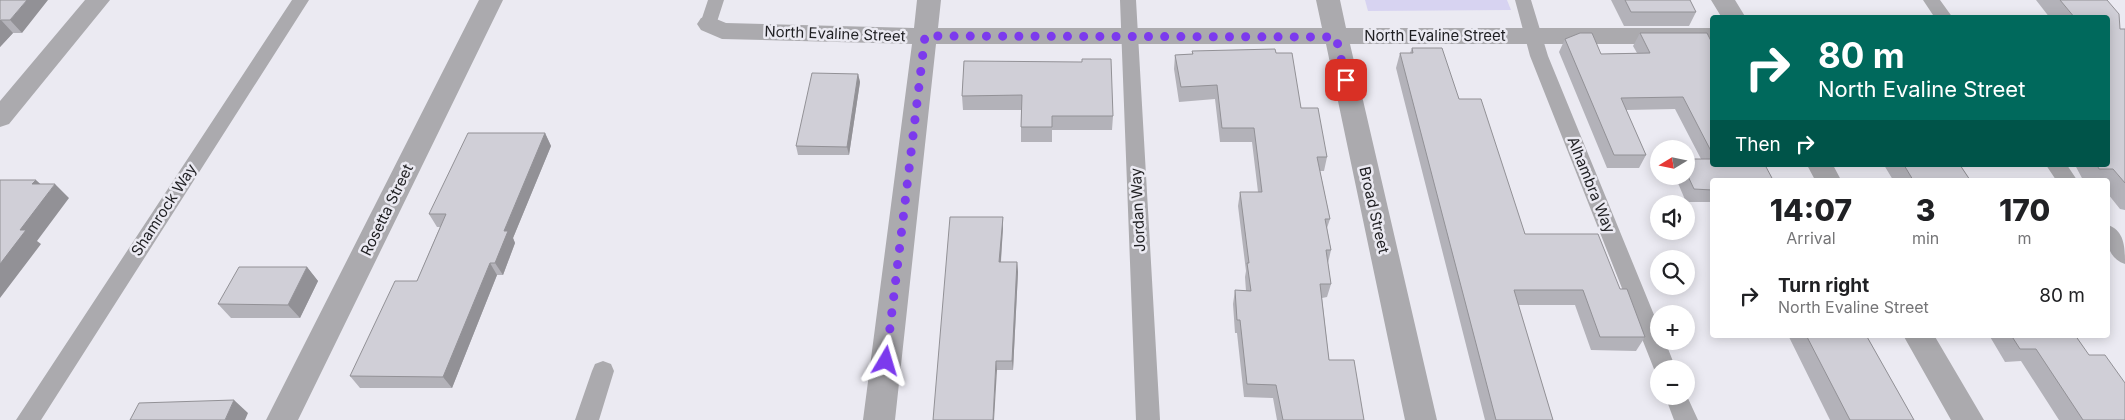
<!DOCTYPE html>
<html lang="en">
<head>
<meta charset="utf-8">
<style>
	:root { --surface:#fff; --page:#f6f6f6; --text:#202124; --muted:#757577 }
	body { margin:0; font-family:Inter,sans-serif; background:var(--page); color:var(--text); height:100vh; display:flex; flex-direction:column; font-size:19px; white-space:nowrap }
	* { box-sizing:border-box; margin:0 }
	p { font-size:16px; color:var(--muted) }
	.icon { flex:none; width:28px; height:28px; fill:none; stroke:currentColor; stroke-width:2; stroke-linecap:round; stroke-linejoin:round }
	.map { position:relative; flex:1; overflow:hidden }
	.drawer { position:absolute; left:1710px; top:178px; width:400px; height:160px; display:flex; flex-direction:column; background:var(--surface); border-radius:5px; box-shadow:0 2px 12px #0003 }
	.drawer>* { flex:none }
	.hud { position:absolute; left:1710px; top:15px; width:400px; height:152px; border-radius:5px; box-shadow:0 2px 12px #0003; background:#00695c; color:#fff; overflow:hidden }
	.needle { width:32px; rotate:260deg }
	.tools { position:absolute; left:1650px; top:140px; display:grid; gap:10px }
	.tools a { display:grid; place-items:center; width:45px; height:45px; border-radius:50%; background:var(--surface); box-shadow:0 2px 12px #0003; font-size:25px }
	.pin { position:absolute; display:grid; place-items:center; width:42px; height:42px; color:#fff; margin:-21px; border-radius:10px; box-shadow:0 2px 8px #0006 }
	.me { position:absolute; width:55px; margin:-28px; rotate:7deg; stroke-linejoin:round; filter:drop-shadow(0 0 4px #0008) }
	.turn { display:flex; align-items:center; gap:18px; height:105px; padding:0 25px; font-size:22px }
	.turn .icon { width:65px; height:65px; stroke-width:2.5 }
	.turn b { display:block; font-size:35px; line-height:42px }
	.then { display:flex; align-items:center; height:48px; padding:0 25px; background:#0003; gap:10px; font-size:19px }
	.eta { display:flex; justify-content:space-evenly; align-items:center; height:85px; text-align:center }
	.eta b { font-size:30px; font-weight:800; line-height:35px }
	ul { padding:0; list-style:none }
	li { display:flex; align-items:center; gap:15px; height:65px; padding:0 25px }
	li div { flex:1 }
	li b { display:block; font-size:19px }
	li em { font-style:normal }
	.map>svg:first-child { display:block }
	.green { fill:#d7d3f1 }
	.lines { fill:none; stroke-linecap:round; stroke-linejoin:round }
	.service { fill:#abaaae; fill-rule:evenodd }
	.minor { fill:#abaaae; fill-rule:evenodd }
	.wall { fill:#b3b2b9 }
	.shaded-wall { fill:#929196 }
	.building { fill:#d0cfd7; stroke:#929196 }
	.route { stroke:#7c3aed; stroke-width:9; stroke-dasharray:0 16.2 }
	.labels { text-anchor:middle; stroke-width:5; stroke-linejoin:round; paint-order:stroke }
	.street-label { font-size:15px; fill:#1f1f22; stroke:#ebeaf2 }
</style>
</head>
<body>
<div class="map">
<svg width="2125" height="420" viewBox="0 0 2125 420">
	<rect width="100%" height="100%" fill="#ebeaf2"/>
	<path class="green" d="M 1365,0 L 1507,0 L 1511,10 L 1368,11 Z"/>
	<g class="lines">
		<path class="service" d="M 292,0 L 309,0 L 41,420 L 16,420 Z
			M 708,0 L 724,0 L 715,28 L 709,30 L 703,28 L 700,24 Z
			M 1120,0 L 1136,0 L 1160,420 L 1136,420 Z
			M 1515,0 L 1531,0 L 1548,56 L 1659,327 L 1659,341 L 1665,341 L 1676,369 L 1659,369 L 1659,376 L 1654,369 L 1530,56 Z
			M 1923,0 L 1940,0 L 1953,18 L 1935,18 Z
			M 2046,165 L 2067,165 L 2077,180 L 2056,180 Z
			M 2108,225 C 2125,231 2125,248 2125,264 C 2107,258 2106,241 2108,225 Z
			M 603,361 L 611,364 L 614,371 L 599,420 L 575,420 L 592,371 L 595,364 Z
			M 1686,394 L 1698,420 L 1674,420 L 1665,396 L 1686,396 Z"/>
		<path class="minor" d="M 85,0 L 110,0 L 9,124 L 0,127 L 0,101 Z
			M 479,0 L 503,0 L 298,420 L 266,420 Z
			M 917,0 L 941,0 L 938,28 L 1322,28 L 1316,0 L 1340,0 L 1346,28 L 1712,28 L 1712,44 L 1350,44 L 1437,420 L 1405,420 L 1326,44 L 936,44 L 895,420 L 863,420 L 912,44 L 722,39 L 701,30 L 697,24 L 701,18 L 709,16 L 726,23 L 914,28 Z
			M 1711,0 L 1735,0 L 1746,18 L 1722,18 Z
			M 1807,165 L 1833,165 L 1841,180 L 1815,180 Z
			M 1903,335 L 1934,335 L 1984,420 L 1951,420 Z"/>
	</g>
	<path class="wall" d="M 0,0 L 22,33 L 13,33 L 0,47 Z
		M 1611,0 L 1690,0 L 1696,12 L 1689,26 L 1624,26 Z
		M 2036,0 L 2107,0 L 2120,29 L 2125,29 L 2125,210 L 2120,209 L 2108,194 L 2108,180 L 2083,180 L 2075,165 L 2108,165 L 2108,18 L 2050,18 Z
		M 1640,33 L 1712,43 L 1712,202 L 1686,202 L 1675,176 L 1686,176 L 1686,159 L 1701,159 L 1675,109 L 1626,110 L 1646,155 L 1639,168 L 1607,168 L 1559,52 L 1565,39 L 1601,54 L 1637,53 L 1633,46 Z
		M 1412,48 L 1459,99 L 1525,234 L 1620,289 L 1645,337 L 1636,351 L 1591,350 L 1575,305 L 1518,305 L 1553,420 L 1485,420 L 1396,68 L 1400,53 L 1410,53 Z
		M 1192,51 L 1276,53 L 1301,108 L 1327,157 L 1324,171 L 1320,171 L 1330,219 L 1327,228 L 1331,250 L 1328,263 L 1331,284 L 1327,297 L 1322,298 L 1329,360 L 1364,420 L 1277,420 L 1273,398 L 1244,397 L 1237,333 L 1235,333 L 1233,304 L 1235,290 L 1246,291 L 1245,277 L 1246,271 L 1238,206 L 1240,192 L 1258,192 L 1252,142 L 1220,142 L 1215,99 L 1179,102 L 1174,69 L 1175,55 L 1192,54 Z
		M 964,61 L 1113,116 L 1112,130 L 1052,130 L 1052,142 L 1021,142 L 1021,110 L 963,110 L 962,96 Z
		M 858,74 L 860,82 L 849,155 L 798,155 L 796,146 Z
		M 545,133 L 551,146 L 513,238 L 515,243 L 503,275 L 497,275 L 452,388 L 360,388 L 350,376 L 417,281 L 440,227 L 437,227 L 429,214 Z
		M 1884,165 L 1960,165 L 1970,180 L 1893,180 Z
		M 1003,217 L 1003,227 L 1001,262 L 1017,262 L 1018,272 L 1013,370 L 997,370 L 933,420 Z
		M 307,267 L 318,281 L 300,318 L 231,318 L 218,304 Z
		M 1788,335 L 1866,335 L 1914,420 L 1830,420 Z
		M 1989,335 L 2075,335 L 2125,420 L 2059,420 L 2021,361 L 2005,362 Z"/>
	<path class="shaded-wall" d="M 27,0 L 48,0 L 22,33 L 10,20 Z
		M 1,20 L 13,33 L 0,47 L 0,21 Z
		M 858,74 L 860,82 L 849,155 L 847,147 Z
		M 545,133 L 551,146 L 513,238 L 515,243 L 503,275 L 495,263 L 504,231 Z
		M 36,180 L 49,192 L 55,184 L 69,198 L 37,241 L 41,244 L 0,298 L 0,264 L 20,230 L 32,184 Z
		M 1003,217 L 1003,227 L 1000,272 L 999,262 Z
		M 1017,262 L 1018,272 L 1013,370 L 1012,361 Z
		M 490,263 L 497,275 L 452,388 L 443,377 Z
		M 307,267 L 318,281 L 300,318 L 288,305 Z
		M 996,361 L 997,370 L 994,420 L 993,420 Z
		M 234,400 L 248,413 L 245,420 L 225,420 Z"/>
	<path class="building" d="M 0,0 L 27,0 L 10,20 L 1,20 L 0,21 Z
		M 1625,0 L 1690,0 L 1696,12 L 1631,12 Z
		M 2060,0 L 2107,0 L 2119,14 L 2120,29 L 2125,29 L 2125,183 L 2113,169 L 2099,169 L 2097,165 L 2108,165 L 2108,18 L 2075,18 Z
		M 1580,33 L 1592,33 L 1601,54 L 1650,53 L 1640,33 L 1707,33 L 1712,43 L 1712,153 L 1683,97 L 1621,98 L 1646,155 L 1614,155 L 1565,39 Z
		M 1412,48 L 1442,48 L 1459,99 L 1481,99 L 1525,234 L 1598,234 L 1620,289 L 1627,289 L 1645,337 L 1600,337 L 1583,290 L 1514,290 L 1553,420 L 1496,420 L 1400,53 L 1413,53 Z
		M 1275,49 L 1276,53 L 1292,53 L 1301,108 L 1318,108 L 1327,157 L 1317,157 L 1330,219 L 1325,219 L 1331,250 L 1326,250 L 1331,284 L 1320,284 L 1329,360 L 1354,360 L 1364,420 L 1283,420 L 1276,385 L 1247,384 L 1240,320 L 1237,320 L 1235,290 L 1251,291 L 1247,263 L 1249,263 L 1240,192 L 1262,192 L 1254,128 L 1222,128 L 1217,85 L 1181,87 L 1175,55 L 1193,54 L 1192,51 Z
		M 1082,59 L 1111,59 L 1113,116 L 1052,116 L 1052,127 L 1021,127 L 1022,95 L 962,96 L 964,61 L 1082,62 Z
		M 812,73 L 858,74 L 847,147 L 796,146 Z
		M 468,133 L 545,133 L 504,231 L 508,231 L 495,263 L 490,263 L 443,377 L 350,376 L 395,281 L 417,281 L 446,214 L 429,214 Z
		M 1686,159 L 1712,159 L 1712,165 L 1765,165 L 1773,180 L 1712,180 L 1712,190 L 1694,189 L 1686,172 Z
		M 1904,165 L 1960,165 L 1970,180 L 1913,180 Z
		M 0,180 L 36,180 L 32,184 L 55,184 L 20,230 L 26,230 L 0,264 Z
		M 950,217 L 1003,217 L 999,262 L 1017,262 L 1012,361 L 996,361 L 993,420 L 933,420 Z
		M 239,267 L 307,267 L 288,305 L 218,304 Z
		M 1806,335 L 1866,335 L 1914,420 L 1850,420 Z
		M 2011,335 L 2075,335 L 2089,355 L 2105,355 L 2125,383 L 2125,420 L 2083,420 L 2036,349 L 2020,349 Z
		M 234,400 L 225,420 L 130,420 L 139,403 Z"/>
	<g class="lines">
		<path class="route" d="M 886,361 L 925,36 L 1336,37 L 1346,80"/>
	</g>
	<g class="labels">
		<g class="street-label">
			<text transform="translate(835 34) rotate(2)" y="5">North Evaline Street</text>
			<text x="1435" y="41">North Evaline Street</text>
			<text transform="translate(1591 185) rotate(68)" y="5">Alhambra Way</text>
			<text transform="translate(164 210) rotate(-57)" y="5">Shamrock Way</text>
			<text transform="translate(387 210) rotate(-64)" y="5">Rosetta Street</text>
			<text transform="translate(1138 210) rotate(-93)" y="5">Jordan Way</text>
			<text transform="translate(1374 210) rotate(77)" y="5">Broad Street</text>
		</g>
	</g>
</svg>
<div class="tools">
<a><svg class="needle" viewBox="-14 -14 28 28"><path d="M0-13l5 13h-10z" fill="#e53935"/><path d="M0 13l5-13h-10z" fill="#757577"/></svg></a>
<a><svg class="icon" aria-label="sound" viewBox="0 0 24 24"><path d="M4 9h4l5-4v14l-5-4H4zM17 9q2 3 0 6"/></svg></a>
<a><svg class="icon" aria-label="search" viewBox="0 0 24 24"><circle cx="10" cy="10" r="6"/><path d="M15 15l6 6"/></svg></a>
<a>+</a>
<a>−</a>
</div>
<div class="pin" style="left:1346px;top:80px;background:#d93025"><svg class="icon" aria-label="arrive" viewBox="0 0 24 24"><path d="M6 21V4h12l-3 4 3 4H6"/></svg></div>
<svg class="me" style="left:886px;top:361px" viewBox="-20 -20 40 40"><path d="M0-17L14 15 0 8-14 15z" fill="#7c3aed" stroke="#fff" stroke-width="4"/></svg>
<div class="hud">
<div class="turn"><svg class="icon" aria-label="right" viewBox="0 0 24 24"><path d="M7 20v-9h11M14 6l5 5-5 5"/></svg><div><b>80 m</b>North Evaline Street</div></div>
<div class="then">Then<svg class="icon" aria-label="right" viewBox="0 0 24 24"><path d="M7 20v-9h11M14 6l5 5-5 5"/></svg></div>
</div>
<section class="drawer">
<div class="eta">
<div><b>14:07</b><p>Arrival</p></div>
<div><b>3</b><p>min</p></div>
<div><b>170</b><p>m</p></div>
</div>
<ul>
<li><svg class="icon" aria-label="right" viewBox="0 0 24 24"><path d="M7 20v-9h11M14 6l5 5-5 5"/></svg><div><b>Turn right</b><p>North Evaline Street</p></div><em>80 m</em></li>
</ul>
</section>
</div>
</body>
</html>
